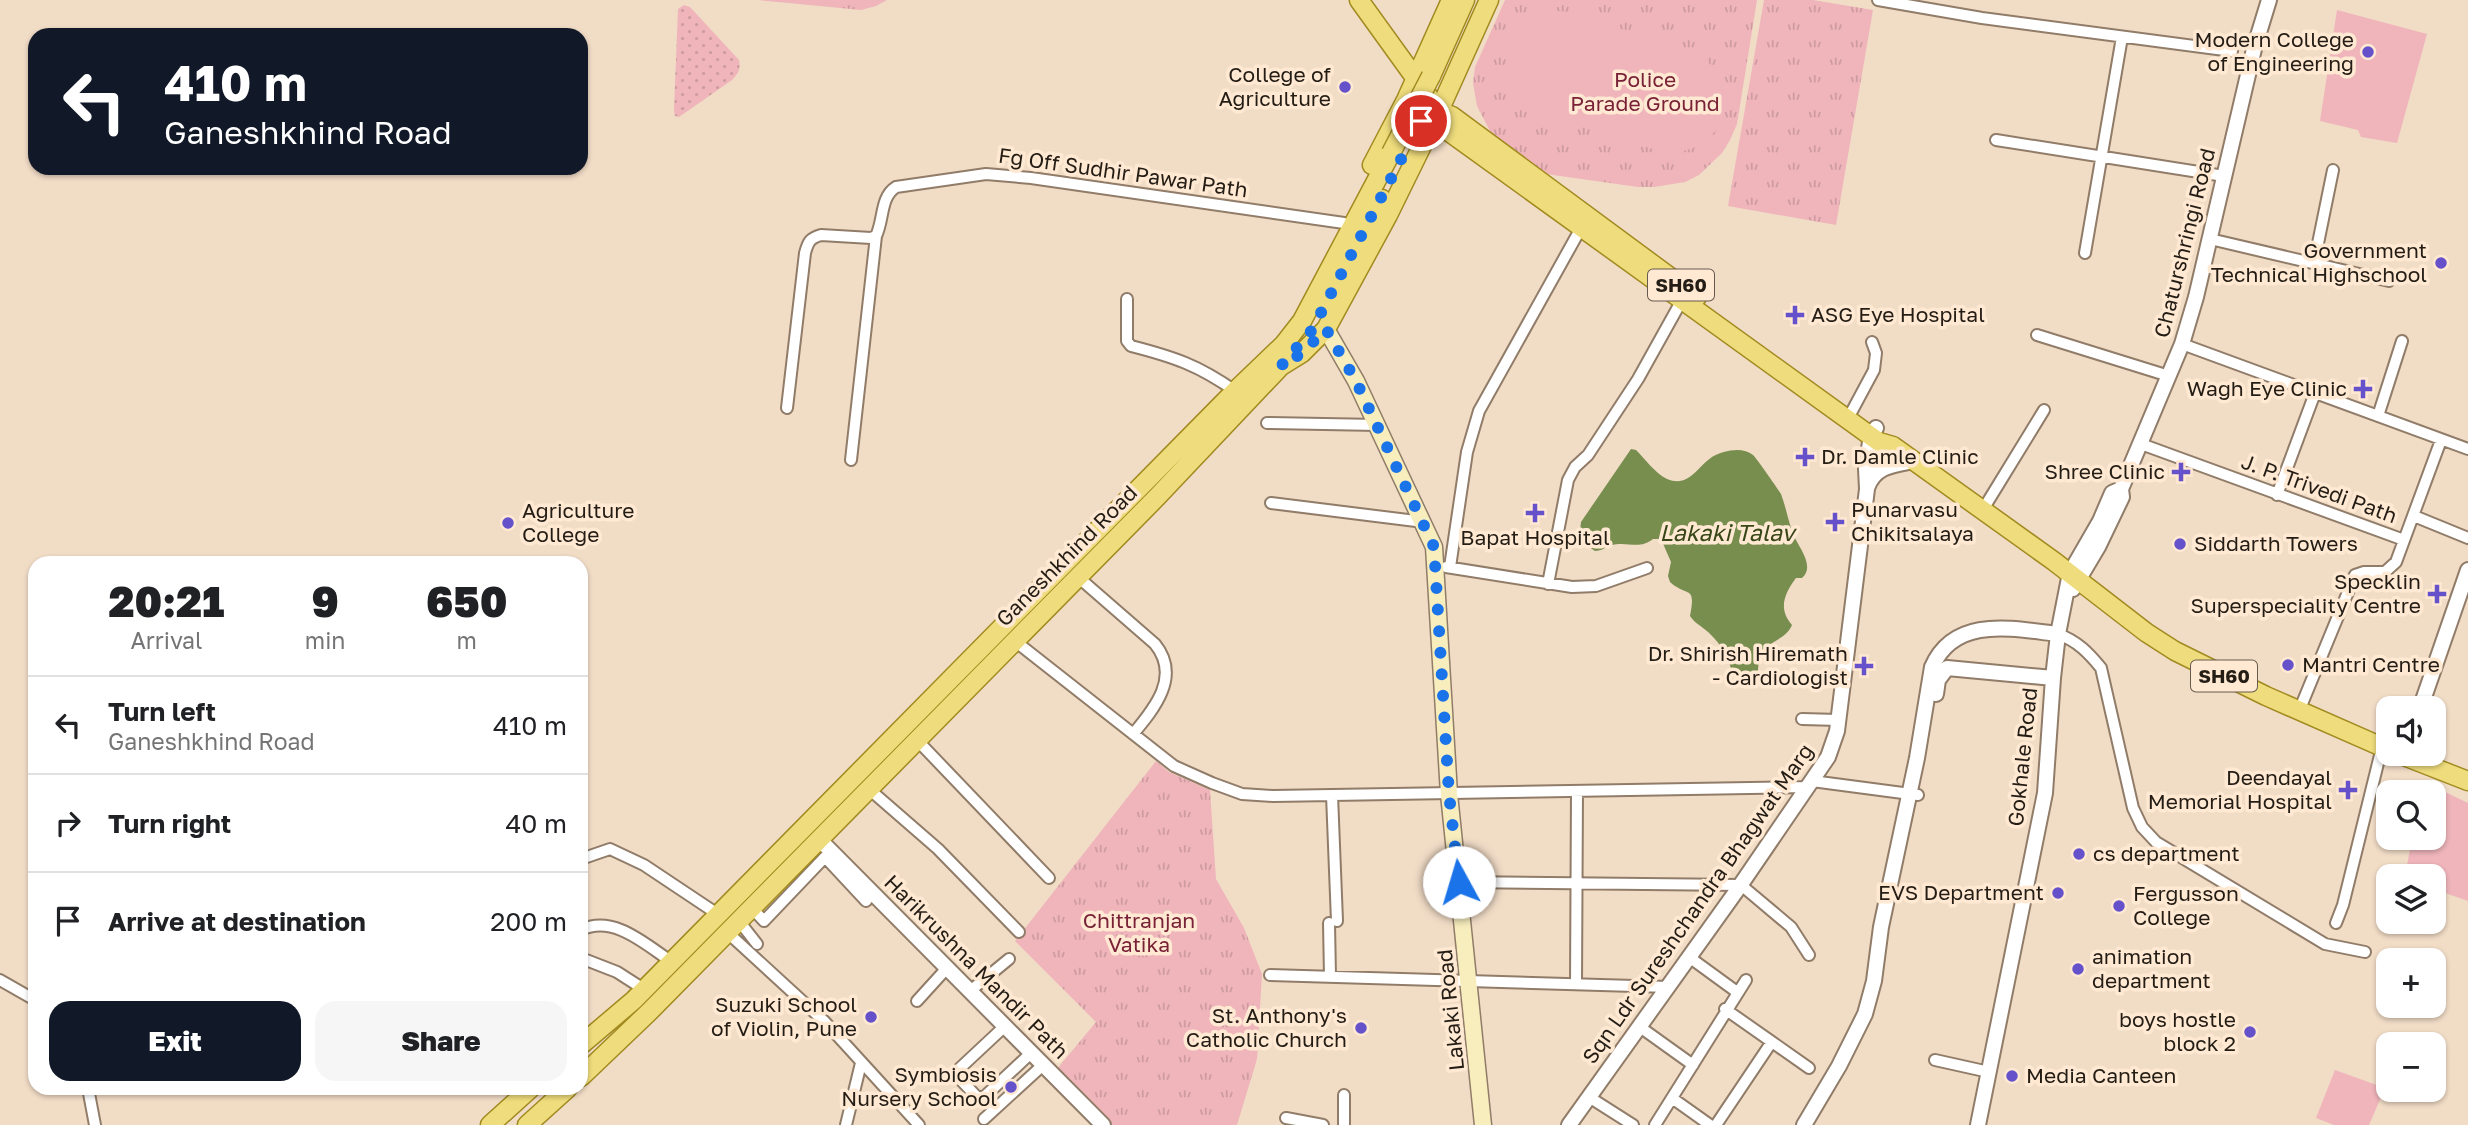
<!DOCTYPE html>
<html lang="en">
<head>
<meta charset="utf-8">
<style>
	:root { --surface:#fff; --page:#f6f6f6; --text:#202124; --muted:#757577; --line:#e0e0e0; --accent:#111827 }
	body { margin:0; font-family:"Golos Text",sans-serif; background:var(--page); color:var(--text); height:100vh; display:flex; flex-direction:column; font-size:26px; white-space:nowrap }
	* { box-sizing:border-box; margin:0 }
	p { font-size:23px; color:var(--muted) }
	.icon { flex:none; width:38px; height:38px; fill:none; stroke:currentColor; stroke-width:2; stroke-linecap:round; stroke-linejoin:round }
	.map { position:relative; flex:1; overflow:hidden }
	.drawer { position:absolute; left:28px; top:556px; width:560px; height:539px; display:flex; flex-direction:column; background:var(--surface); border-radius:21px; box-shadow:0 2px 5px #0004 }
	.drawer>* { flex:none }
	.top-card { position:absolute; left:28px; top:28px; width:560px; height:147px; border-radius:21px; box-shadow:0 2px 5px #0004; background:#111827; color:#fff; overflow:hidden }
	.controls { position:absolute; left:2376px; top:696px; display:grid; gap:14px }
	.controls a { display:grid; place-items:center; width:70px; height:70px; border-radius:14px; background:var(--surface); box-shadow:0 2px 5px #0004; font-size:35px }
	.pin { position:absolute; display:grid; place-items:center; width:60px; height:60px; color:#fff; margin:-30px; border:4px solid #fff; border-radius:50%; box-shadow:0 2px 7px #0007 }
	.me { position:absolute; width:77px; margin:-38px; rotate:354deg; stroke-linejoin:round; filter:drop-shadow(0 0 5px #0008) }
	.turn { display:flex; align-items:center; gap:24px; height:147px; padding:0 21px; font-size:32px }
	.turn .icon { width:91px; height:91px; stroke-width:2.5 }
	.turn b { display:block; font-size:49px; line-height:60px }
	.eta { display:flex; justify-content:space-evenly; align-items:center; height:119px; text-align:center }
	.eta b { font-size:42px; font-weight:800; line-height:49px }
	.primary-button { display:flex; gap:14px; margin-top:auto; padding:14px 21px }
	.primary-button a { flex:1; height:80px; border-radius:21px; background:var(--accent); color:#fff; font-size:28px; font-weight:800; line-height:80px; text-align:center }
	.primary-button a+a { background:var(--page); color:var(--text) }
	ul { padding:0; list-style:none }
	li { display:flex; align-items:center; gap:21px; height:98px; padding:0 21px; border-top:2px solid var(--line) }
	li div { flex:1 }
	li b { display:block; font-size:26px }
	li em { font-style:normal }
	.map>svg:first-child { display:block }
	.grass { fill:url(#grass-dots) }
	.park { fill:url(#park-tufts) }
	.garden { fill:#efb5bb }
	.water { fill:#788e4f }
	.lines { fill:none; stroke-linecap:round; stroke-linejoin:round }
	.minor-casing { stroke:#907c68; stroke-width:14 }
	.tertiary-casing { stroke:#907c68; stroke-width:18 }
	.secondary-casing { stroke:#907c68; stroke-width:19 }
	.primary-casing { stroke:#a18a1f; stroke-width:21 }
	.minor { stroke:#fff; stroke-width:10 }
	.tertiary { stroke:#fff; stroke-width:14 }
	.secondary { stroke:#f7edbd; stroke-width:16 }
	.primary { stroke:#efdc7c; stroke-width:18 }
	.primary-bridge-casing { stroke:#a18a1f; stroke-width:21; stroke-linecap:butt }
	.primary-bridge { stroke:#efdc7c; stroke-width:18 }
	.route { stroke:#1a73e8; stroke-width:12; stroke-dasharray:0 21.6 }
	.poi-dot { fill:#6552cb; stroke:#ffe9d3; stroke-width:2.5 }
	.labels { text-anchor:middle; stroke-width:7; stroke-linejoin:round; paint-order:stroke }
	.shield { fill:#ffe9d3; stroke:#665a4e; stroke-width:2 }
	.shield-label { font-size:19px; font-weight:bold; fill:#241d15 }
	.poi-label { font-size:21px; fill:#241d15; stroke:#ffe9d3; text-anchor:end }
	.park-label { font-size:21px; fill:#792136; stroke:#ffe9d3 }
	.street-label { font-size:21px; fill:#241d15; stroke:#ffe9d3 }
	.water-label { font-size:23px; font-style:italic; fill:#384718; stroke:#ffe9d3 }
</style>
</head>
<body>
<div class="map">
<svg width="2468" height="1125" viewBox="0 0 2468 1125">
	<defs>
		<pattern id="grass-dots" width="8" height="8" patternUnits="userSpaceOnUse" patternTransform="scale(1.75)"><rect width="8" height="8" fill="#efb5bb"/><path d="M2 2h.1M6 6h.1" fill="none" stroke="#cd9ba0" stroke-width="1.8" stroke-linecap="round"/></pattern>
		<pattern id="park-tufts" width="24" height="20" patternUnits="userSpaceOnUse" patternTransform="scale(1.75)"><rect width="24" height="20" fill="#efb5bb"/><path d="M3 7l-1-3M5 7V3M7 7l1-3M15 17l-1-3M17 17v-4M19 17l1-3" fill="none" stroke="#cd9ba0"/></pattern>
	</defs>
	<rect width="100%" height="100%" fill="#f1dcc6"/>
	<path class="grass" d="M 684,5 L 690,7 L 739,60 C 741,69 738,74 732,80 L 679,117 L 675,116 L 674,110 L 678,9 Z"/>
	<path class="park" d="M 758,0 L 887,0 L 876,6 L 861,10 Z
		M 1505,0 L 1757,0 L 1737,124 L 1730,140 L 1722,153 L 1699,175 L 1685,182 L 1654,187 L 1638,187 L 1539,173 L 1490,131 L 1477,106 L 1473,83 L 1475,67 Z
		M 1764,0 L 1813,0 L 1873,10 L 1836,225 L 1728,206 Z
		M 1156,761 L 1169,772 L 1210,790 L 1216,879 L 1244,928 L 1262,974 L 1257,1059 L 1237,1125 L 1112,1125 L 1057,1069 L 1096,1022 L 1015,941 Z"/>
	<path class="garden" d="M 2337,10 L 2427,34 L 2397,143 L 2361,137 L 2358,130 L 2320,121 Z
		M 1559,11 L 1570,12 L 1700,55 C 1748,92 1722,158 1662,152 L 1535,111 C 1490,79 1504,18 1559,11 Z
		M 2422,781 L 2468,803 L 2468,901 L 2434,889 L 2434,877 L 2405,877 L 2412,838 L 2434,838 L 2434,793 L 2420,793 Z
		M 2335,1070 L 2385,1088 L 2369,1125 L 2334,1125 L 2316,1118 Z"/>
	<path class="water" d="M 1631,449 L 1636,450 C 1645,459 1655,473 1667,479 C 1689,488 1697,467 1712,457 C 1723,451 1742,446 1753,455 C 1755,456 1780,492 1781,494 C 1787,510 1788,523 1796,540 C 1802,551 1814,568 1802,578 L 1796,578 C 1784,594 1778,609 1792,625 C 1786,639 1770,641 1762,652 C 1756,661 1761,671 1754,680 L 1744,679 L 1732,672 C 1728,655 1718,639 1703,628 C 1698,624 1694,622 1690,616 C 1696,584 1688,598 1670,582 L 1668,576 L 1671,562 L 1661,539 L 1653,539 C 1640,550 1627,541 1612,545 C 1605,547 1602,551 1595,551 L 1579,540 L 1581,522 Z"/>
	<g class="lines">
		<defs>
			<path id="minor" d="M 1878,0 L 1982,18 L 2232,51
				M 1996,140 L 2224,176
				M 2210,239 L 2389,281
				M 2085,253 L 2122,37
				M 2314,263 L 2333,170
				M 1127,299 L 1127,341 L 1131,346 C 1174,357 1198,365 1235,391
				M 2037,335 L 2169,376
				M 2182,344 L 2468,449
				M 787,408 L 805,253 C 808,242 810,238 821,235 L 871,238 L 876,236 C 884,220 880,197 896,187 L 986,174 L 1031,178 L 1344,223
				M 1852,411 L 1874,370 L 1876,353 L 1872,342
				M 2378,416 L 2402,341
				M 1267,423 L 1378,425
				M 2141,444 L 2404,540
				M 851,460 L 876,236
				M 2277,495 L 2315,393
				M 1271,503 L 1424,522
				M 1987,503 L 2044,410
				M 2414,516 L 2468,538
				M 1446,567 L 1572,587 L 1596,586 L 1647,568
				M 1450,567 L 1467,452 L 1479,411 L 1581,228
				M 1078,577 L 1155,644 C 1181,676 1155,708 1133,734
				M 1548,584 L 1568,480 L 1575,467 L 1588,455 L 1638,379 L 1682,300
				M 2058,634 C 2077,641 2088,652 2101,668 L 2133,808 L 2142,827 L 2156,842 L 2325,944 L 2365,952
				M 1015,641 L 1174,766 L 1212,783 L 1242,794 L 1273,796 L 1809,787
				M 2299,711 L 2355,575 L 2364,572 L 2385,572 L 2396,562 L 2441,440
				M 1802,719 L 1839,720
				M 917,740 L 1049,878
				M 1812,781 L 1918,795
				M 869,789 L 938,849 L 1019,932
				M 1332,795 L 1337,921
				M 581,859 L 610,849 L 644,865 L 719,915
				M 1459,882 L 1741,885 L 1791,927 L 1809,955
				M 752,908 L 764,921 L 825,857 L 866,901 L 872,893
				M 739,921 L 757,944
				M 1329,923 L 1330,977
				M 2336,923 L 2343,905 L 2382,747
				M 581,930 C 614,914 646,945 672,962
				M 727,932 L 825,1022 L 919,1125
				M 1689,957 L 1737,992
				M 581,958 L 617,972 L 645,990
				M 1270,975 L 1669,987
				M 0,980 L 35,1000
				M 1576,983 L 1577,791
				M 970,991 L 1009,959
				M 917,1001 L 947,968
				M 1725,1009 L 1809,1068
				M 1005,1026 L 959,1069 L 958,1077 L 977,1097 L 984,1097 L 1031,1053
				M 1640,1027 L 1693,1065
				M 1935,1060 L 1989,1072
				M 88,1088 L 95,1125
				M 1344,1095 L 1344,1125
				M 1589,1097 L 1633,1125
				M 1672,1098 L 1710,1125
				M 1286,1118 L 1323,1125
				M 984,1119 L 1043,1065
				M 846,1125 L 861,1063
				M 1655,1125 L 1746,980
				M 1716,1125 L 1771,1043"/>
			<path id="tertiary" d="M 1866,469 L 1871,435 L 1876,428
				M 1867,488 C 1875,466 1893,465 1914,461
				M 2073,589 L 2098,547 L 2122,497 L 2121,489 L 2182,344 L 2196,297 L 2254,49 L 2269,0
				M 1936,694 L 1938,680 L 1947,668 L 2053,678
				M 2420,709 L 2468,570
				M 819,839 L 1103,1125
				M 1569,1125 L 1735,893 L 1828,757 L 1837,731 L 1867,489 L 1866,469 L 1876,458 L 1893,446
				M 1804,1125 L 1839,1066 L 1865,1014 L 1874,981 L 1881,927 L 1917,758 L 1932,667 C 1955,615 2013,629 2058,634
				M 1978,1125 L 2045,793 L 2053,678 L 2058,634 L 2070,573 L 2100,521 L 2112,493 L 2121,489"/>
			<path id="secondary" d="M 1326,329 L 1356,381 L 1434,547 L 1449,794 L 1483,1125"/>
			<path id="primary" d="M 1359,0 L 1439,111 L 1445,129 L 1879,442 L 1893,446 L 1914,461 L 2055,562 L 2147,633 L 2175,651 L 2266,696 L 2389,750
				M 1431,76 L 1465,0
				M 1439,111 L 1452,116 L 1697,297
				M 1372,165 L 1406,100 L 1451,0
				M 1326,304 L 1382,199
				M 2399,754 L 2468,781
				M 581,1045 L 634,1000 L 1235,391 L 1284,344 L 1302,321 L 1391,153
				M 581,1077 L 648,1013 L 1157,497 L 1281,366 L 1302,353 L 1326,329 L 1388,215 L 1439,111 L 1489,0
				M 490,1125 L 531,1088
				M 527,1125 L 568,1088"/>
		</defs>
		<use href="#minor" class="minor-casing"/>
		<use href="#tertiary" class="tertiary-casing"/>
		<use href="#secondary" class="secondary-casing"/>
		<use href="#primary" class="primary-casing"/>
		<use href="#minor" class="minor"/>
		<use href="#tertiary" class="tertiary"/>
		<use href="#secondary" class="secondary"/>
		<use href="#primary" class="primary"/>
		<defs>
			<path id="primary-bridge" d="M 1391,153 L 1431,76"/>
		</defs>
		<use href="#primary-bridge" class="primary-bridge-casing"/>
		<use href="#primary-bridge" class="primary-bridge"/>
	</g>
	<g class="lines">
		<path class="route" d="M 1421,121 L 1312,330 L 1281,366 L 1302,353 L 1326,329 L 1356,381 L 1434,547 L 1449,794 L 1459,882"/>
	</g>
	<g class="poi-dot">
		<circle cx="2368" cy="52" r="7"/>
		<circle cx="1345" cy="87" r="7"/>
		<circle cx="2441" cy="263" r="7"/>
		<path d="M1791.5 304.5h7v7h7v7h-7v7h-7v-7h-7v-7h7z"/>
		<path d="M2359.5 378.5h7v7h7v7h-7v7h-7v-7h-7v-7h7z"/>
		<path d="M1801.5 446.5h7v7h7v7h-7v7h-7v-7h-7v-7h7z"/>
		<path d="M2177.5 461.5h7v7h7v7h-7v7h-7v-7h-7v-7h7z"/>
		<path d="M1531.5 502.5h7v7h7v7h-7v7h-7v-7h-7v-7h7z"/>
		<path d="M1831.5 511.5h7v7h7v7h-7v7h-7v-7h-7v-7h7z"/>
		<circle cx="508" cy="523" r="7"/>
		<circle cx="2180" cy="544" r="7"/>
		<path d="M2433.5 583.5h7v7h7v7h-7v7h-7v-7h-7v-7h7z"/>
		<circle cx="2288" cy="665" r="7"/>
		<path d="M1860.5 655.5h7v7h7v7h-7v7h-7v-7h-7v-7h7z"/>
		<path d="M2344.5 779.5h7v7h7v7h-7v7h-7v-7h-7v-7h7z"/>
		<circle cx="2079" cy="854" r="7"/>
		<circle cx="2058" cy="893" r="7"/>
		<circle cx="2119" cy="906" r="7"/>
		<circle cx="2078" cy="969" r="7"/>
		<circle cx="871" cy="1017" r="7"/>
		<circle cx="1361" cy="1028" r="7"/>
		<circle cx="2250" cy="1032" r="7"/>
		<circle cx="2012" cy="1076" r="7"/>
		<circle cx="1011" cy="1087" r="7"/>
	</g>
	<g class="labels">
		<g class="shield">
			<rect x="1648" y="269.5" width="66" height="31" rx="5"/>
			<rect x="2191" y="660.5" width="66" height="31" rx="5"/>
		</g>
		<g class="shield-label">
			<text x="1681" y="292">SH60</text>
			<text x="2224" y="683">SH60</text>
		</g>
		<g class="poi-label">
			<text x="2354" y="47">Modern College<tspan x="2354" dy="24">of Engineering</tspan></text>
			<text x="1331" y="82">College of<tspan x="1331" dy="24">Agriculture</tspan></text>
			<text x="2427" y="258">Government<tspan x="2427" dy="24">Technical Highschool</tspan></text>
			<text x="1811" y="322" text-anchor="start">ASG Eye Hospital</text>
			<text x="2347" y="396">Wagh Eye Clinic</text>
			<text x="1821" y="464" text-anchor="start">Dr. Damle Clinic</text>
			<text x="2165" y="479">Shree Clinic</text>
			<text x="1851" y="517" text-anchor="start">Punarvasu<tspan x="1851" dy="24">Chikitsalaya</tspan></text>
			<text x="522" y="518" text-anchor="start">Agriculture<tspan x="522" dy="24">College</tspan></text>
			<text x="1535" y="545" text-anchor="middle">Bapat Hospital</text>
			<text x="2194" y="551" text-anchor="start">Siddarth Towers</text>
			<text x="2421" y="589">Specklin<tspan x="2421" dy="24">Superspeciality Centre</tspan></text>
			<text x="1848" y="661">Dr. Shirish Hiremath<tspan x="1848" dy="24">- Cardiologist</tspan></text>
			<text x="2302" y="672" text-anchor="start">Mantri Centre</text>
			<text x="2332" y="785">Deendayal<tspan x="2332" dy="24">Memorial Hospital</tspan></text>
			<text x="2093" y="861" text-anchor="start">cs department</text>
			<text x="2044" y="900">EVS Department</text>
			<text x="2133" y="901" text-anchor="start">Fergusson<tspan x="2133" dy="24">College</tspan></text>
			<text x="2092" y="964" text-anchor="start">animation<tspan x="2092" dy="24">department</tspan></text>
			<text x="857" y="1012">Suzuki School<tspan x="857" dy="24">of Violin, Pune</tspan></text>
			<text x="1347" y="1023">St. Anthony's<tspan x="1347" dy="24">Catholic Church</tspan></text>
			<text x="2236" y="1027">boys hostle<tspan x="2236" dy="24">block 2</tspan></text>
			<text x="997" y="1082">Symbiosis<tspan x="997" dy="24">Nursery School</tspan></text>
			<text x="2026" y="1083" text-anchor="start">Media Canteen</text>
		</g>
		<g class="park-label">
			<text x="1645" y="87">Police<tspan x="1645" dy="24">Parade Ground</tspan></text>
			<text x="1139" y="928">Chittranjan<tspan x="1139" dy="24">Vatika</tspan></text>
		</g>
		<g class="street-label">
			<text transform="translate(1123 173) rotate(8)" y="7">Fg Off Sudhir Pawar Path</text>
			<text transform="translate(2185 243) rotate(-76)" y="7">Chaturshringi Road</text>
			<text transform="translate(2319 489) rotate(20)" y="7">J. P. Trivedi Path</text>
			<text transform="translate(1067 556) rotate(-45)" y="7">Ganeshkhind Road</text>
			<text transform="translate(2023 757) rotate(-84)" y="7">Gokhale Road</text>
			<text transform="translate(1698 904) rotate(-55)" y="7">Sqn Ldr Sureshchandra Bhagwat Marg</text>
			<text transform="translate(976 967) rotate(45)" y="7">Harikrushna Mandir Path</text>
			<text transform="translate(1451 1010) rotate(-96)" y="7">Lakaki Road</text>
		</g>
		<g class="water-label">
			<text x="1727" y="541">Lakaki Talav</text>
		</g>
	</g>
</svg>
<div class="controls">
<a><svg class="icon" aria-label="sound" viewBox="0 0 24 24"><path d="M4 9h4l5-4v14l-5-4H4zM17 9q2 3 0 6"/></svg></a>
<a><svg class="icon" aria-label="search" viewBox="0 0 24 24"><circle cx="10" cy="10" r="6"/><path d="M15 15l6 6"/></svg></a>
<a><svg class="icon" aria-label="layers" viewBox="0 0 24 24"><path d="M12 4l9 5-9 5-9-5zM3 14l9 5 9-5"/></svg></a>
<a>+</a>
<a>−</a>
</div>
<div class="pin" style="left:1421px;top:121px;background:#d93025"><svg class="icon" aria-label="arrive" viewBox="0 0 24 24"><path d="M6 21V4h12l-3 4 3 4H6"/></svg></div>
<svg class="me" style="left:1459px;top:882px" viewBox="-20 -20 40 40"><circle r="19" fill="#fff"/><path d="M0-13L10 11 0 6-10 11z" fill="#1a73e8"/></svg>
<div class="top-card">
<div class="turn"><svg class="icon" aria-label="left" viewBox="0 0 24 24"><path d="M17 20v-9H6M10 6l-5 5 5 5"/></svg><div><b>410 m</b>Ganeshkhind Road</div></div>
</div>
<section class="drawer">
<div class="eta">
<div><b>20:21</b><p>Arrival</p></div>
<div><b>9</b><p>min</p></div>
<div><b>650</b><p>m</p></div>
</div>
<ul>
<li><svg class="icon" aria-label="left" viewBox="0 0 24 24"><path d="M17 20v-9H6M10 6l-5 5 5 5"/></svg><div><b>Turn left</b><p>Ganeshkhind Road</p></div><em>410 m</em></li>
<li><svg class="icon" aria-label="right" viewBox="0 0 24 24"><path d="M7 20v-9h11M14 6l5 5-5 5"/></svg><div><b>Turn right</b></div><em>40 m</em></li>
<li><svg class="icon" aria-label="arrive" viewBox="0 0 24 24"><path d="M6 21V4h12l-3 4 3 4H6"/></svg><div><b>Arrive at destination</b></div><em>200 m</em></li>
</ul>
<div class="primary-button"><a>Exit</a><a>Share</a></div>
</section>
</div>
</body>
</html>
